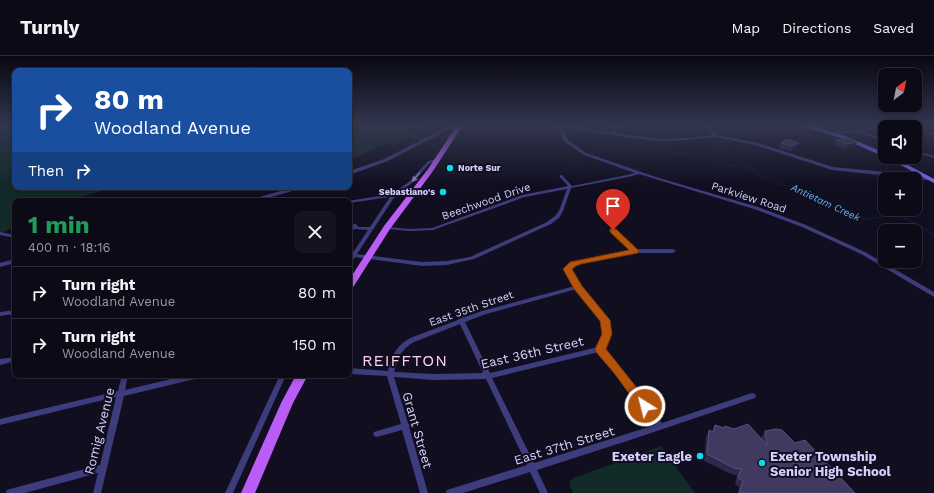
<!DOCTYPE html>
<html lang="en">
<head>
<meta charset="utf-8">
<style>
	:root { --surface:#0d0a18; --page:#161321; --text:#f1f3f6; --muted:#9a9aa2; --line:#2d2b37 }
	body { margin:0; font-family:"Work Sans",sans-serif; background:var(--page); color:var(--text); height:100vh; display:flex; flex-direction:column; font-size:15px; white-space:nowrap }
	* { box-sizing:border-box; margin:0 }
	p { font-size:13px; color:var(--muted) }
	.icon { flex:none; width:22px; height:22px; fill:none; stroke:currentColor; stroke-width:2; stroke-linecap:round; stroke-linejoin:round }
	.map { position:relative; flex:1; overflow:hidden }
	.sheet { position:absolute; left:12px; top:142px; width:340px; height:180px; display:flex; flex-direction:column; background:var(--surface); border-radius:8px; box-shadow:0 2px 6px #0003,0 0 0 1px var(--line) }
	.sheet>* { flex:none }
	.top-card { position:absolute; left:12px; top:12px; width:340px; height:122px; border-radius:8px; box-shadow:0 2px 6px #0003,0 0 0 1px var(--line); background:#1a4fa0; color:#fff; overflow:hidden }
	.needle { width:26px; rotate:32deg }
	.buttons { position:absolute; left:878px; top:12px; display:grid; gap:8px }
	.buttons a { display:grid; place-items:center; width:44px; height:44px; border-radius:8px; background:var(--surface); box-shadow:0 2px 6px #0003,0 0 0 1px var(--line); font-size:20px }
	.pin { position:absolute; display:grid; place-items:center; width:34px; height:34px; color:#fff; margin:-41px -17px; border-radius:50% 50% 50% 0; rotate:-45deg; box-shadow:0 0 4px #0007 }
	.pin .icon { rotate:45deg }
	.me { position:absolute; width:44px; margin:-22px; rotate:324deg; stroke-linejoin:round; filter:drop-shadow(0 0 3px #0008) }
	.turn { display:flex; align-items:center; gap:14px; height:84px; padding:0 16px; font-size:18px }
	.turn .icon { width:52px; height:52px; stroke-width:2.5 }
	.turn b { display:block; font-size:28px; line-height:34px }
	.then { display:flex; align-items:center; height:38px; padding:0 16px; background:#0003; gap:8px; font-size:15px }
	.round { display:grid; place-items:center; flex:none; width:42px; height:42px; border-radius:8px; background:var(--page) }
	.summary { display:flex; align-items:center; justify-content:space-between; height:68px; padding:0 16px }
	h1 { font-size:24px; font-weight:700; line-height:30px; color:#1e9e55 }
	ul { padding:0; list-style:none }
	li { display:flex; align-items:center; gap:12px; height:52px; padding:0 16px; border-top:1px solid var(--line) }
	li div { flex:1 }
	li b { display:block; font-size:15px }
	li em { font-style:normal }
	header { display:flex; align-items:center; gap:24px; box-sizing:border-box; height:56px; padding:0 20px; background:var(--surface); border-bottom:1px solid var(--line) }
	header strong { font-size:19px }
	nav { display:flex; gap:22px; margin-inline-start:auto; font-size:14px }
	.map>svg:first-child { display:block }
	.green { fill:#122a28 }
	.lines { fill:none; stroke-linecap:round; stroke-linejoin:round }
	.stream-far1 { stroke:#0c1e3b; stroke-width:1 }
	.stream { stroke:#0c1e3b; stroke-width:1.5 }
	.minor { fill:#3d3c7d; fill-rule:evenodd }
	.tertiary { fill:#3d3c7d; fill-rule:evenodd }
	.secondary { fill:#6d6cf7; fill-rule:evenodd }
	.primary { fill:#ba5df6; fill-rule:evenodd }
	.wall { fill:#2e284d }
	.shaded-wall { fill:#1b1633 }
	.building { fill:#403a60; stroke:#575178 }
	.oneway { fill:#817fb6 }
	.route { fill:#b45309; stroke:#753606 }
	.poi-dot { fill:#0ddaec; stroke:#110e20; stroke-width:1.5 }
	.labels { text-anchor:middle; stroke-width:4; stroke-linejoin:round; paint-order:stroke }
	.far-poi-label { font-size:9px; font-weight:bold; fill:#d4d0fc; stroke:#110e20; text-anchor:start }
	.far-water-label { font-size:10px; font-style:italic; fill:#64b6f7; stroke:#110e20 }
	.street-label { font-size:11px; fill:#d4d0fc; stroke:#110e20 }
	.near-street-label { font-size:13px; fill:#d4d0fc; stroke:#110e20 }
	.near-poi-label { font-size:13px; font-weight:bold; fill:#d4d0fc; stroke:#110e20; text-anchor:end }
	.near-quarter-label { font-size:16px; letter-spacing:1px; fill:#fdd2ee; stroke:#110e20 }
</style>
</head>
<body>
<header>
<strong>Turnly</strong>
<nav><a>Map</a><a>Directions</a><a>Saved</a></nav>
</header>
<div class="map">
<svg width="934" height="437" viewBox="0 0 934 437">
	<rect width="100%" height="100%" fill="#110e20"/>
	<path class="green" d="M 0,69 L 15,69 L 15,131 L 116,131 L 67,145 L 15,145 L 15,171 L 0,178 Z
		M 349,69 L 424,69 L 422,72 L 418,71 L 409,75 L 428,82 L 422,85 L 410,81 L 400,86 L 381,89 L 349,105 Z
		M 661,390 L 695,437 L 573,437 L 570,430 L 570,425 L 574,422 Z"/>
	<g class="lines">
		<path class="stream-far1" d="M 682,69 L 730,98 L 763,121 L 776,127 L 799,133
			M 713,87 L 722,85 L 749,91
			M 591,98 L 604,92 L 615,90 L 636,94 L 694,98 L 755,116
			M 565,113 L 586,101"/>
		<path class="stream" d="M 796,132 C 817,138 833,154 854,161 C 865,165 873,162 884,160 C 903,158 920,168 934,180"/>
		<path class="minor" d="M 559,69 L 563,69 L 564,77 L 568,84 L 586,97 L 656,121 L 761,152 L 806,169 L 865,196 L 934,236 L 934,241 L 861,198 L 802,171 L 757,154 L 639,118 L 628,121 L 571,132 L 563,155 L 559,162 L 551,168 L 474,203 L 447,209 L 422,210 L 355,201 L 351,208 L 349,209 L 349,203 L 350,201 L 349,201 L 349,197 L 352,198 L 368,174 L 356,173 L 349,175 L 349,172 L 353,171 L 353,170 L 349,170 L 349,168 L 356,168 L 358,171 L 370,171 L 390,141 L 349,147 L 349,145 L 348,145 L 392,138 L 410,125 L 428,105 L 438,103 L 440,104 L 430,107 L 412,127 L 395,140 L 357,198 L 422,206 L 447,205 L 470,201 L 547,166 L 555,160 L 559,155 L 567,133 L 525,141 L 433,174 L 410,175 L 387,173 L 385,172 L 387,171 L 410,173 L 432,172 L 522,139 L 568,130 L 559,120 L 561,119 L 562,119 L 572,130 L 627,119 L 635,117 L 584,99 L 565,86 L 560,77 Z
			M 891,69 L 897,69 L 895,70 L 861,75 L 885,83 L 885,85 L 856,76 L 833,79 L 831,78 L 833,77 Z
			M 904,69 L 908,69 L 915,71 L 909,71 Z
			M 915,71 L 934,77 L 934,79 L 915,73 Z
			M 915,94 L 934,100 L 934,102 L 915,96 Z
			M 611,173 L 615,173 L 636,193 L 673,193 L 676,195 L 673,197 L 635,197 L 581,207 L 575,209 L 571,213 L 580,230 L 608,264 L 610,278 L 603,293 L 620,312 L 662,367 L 752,337 L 755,338 L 756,340 L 755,342 L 627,385 L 537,414 L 548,437 L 540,437 L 530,416 L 463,437 L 446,437 L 447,434 L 450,433 L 527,409 L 486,323 L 434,324 L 394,321 L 408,367 L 410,370 L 409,371 L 428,437 L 420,437 L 402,374 L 377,381 L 374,380 L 373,378 L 374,376 L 377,375 L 401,368 L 387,320 L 349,318 L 349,312 L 388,315 C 392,300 395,291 410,282 L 458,264 L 459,263 L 462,262 L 482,255 L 575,230 L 565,213 L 571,207 L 631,194 L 611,175 ZM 577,233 L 602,264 L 604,278 L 598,291 L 490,317 L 465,266 L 486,258 ZM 460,268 L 483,317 L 434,318 L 394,316 C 398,302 401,293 414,286 ZM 599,296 L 616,316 L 655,369 L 534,407 L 492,322 Z
			M 0,176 L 15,179 L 15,182 L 0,179 Z
			M 15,254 L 15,258 L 0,260 L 0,256 Z
			M 15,301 L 15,305 L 0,309 L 0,303 Z
			M 122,319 L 128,319 L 125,334 L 188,319 L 202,319 L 201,321 L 199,322 L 124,340 L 101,437 L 93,437 L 98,417 L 25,437 L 6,437 L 7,434 L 10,433 L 100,409 L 116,341 L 0,369 L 0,363 L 118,335 Z
			M 280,319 L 286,319 L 233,437 L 225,437 Z"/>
		<path class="tertiary" d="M 555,69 L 563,69 L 610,76 L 614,69 L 618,69 L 615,77 L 658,83 L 687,82 L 712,79 L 704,69 L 708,69 L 717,79 L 758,87 L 833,111 L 928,120 L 931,122 L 928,124 L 832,114 L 755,89 L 715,81 L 687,84 L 658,85 L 631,82 L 557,70 Z
			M 458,70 L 460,70 L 460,72 L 448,74 L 388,105 L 349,119 L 349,115 L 384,103 L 445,72 Z
			M 295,131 L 304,131 L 303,132 L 257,145 L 248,145 L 249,144 Z
			M 15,203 L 15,207 L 0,211 L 0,207 Z"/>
		<path class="secondary" d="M 802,69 L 808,69 L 845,80 L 885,97 L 885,101 L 841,82 L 802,70 Z
			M 886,101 L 893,101 L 934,123 L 934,127 Z"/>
		<path class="primary" d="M 457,69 L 463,69 L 433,115 L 390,173 L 352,233 L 349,234 L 349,224 L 384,170 L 428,113 Z
			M 296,319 L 308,319 L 293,347 L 255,437 L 241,437 L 281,347 Z"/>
	</g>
	<path class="wall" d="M 836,84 L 857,86 L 855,91 L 844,93 L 834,89 Z
		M 781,87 L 797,92 L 791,95 L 779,92 Z
		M 715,369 L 724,372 L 725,370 L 761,382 L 765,375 L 795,387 L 855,437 L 738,437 L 739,431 L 735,428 L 737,419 L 731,418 L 704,405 L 706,381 L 709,374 L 712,376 Z"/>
	<path class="shaded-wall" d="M 857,86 L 855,91 L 844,93 L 846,88 Z
		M 799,87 L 797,92 L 791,95 L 793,90 Z"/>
	<path class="building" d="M 847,82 L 857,86 L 846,88 L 836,84 Z
		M 787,83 L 799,87 L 793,90 L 781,87 Z
		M 748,368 L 767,389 L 765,375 L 776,373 L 782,374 L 795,387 L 805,384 L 855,437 L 739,437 L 743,425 L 738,422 L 741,413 L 734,412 L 707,398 L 709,374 L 713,376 L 715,369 L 724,372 L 725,370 L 734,373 Z"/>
	<defs><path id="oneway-solid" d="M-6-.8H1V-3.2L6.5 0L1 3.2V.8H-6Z"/></defs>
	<use class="oneway" href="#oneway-solid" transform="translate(416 121) rotate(131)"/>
	<linearGradient id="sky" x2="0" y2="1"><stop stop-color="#090812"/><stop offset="0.53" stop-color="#32364e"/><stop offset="1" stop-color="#32364e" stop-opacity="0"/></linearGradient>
	<rect width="934" height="130" fill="url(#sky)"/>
	<path class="route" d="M 613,172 L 616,173 L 638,194 L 639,195 L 638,197 L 581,208 L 576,210 L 572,213 L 582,230 L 610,264 L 612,278 L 606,293 L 649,347 L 651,350 L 649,354 L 645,355 L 641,354 L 614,317 L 596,296 L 595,293 L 602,278 L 600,265 L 574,233 L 563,213 L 570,206 L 629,194 L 610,176 L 610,173 Z"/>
	<g class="poi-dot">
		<circle cx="450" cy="112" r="4"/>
		<circle cx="443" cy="136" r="4"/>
		<circle cx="700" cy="400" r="4"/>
		<circle cx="762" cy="407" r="4"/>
	</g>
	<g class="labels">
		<g class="far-poi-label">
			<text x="458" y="115">Norte Sur</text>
			<text x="435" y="139" text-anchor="end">Sebastiano's</text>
		</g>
		<g class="far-water-label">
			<text transform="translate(826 146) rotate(25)" y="4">Antietam Creek</text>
		</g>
		<g class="street-label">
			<text transform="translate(749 141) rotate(18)" y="4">Parkview Road</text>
			<text transform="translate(486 145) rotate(-19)" y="4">Beechwood Drive</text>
			<text transform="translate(471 252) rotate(-19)" y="4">East 35th Street</text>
		</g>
		<g class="near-street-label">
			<text transform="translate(532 296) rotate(-13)" y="5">East 36th Street</text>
			<text transform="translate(418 374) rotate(74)" y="5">Grant Street</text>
			<text transform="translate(99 375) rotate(-76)" y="5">Romig Avenue</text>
			<text transform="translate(564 389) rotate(-17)" y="5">East 37th Street</text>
		</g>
		<g class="near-poi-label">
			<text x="692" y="405">Exeter Eagle</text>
			<text x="770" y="405" text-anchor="start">Exeter Township<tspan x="770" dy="15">Senior High School</tspan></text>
		</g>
		<g class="near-quarter-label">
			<text x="405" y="310">REIFFTON</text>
		</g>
	</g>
</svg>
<div class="buttons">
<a><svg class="needle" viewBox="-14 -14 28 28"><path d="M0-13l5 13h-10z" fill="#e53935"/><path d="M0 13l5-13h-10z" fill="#9a9aa2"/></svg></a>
<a><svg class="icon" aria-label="sound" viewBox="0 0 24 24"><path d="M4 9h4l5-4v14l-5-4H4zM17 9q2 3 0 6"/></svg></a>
<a>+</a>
<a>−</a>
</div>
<div class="pin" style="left:613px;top:174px;background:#d93025"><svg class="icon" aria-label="arrive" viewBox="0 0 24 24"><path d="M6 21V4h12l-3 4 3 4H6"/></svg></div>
<svg class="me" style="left:645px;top:350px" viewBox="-20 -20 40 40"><circle r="17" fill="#b45309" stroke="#fff" stroke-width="3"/><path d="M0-11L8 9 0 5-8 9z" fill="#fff"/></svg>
<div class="top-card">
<div class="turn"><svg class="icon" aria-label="right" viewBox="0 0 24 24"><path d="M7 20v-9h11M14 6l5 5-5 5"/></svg><div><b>80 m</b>Woodland Avenue</div></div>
<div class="then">Then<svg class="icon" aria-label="right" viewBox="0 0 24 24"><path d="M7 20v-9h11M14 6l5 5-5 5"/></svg></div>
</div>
<section class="sheet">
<div class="summary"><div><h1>1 min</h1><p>400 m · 18:16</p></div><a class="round"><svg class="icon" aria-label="close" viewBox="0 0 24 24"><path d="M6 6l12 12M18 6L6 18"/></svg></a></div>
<ul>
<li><svg class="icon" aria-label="right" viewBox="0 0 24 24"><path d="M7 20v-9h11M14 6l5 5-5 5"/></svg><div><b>Turn right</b><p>Woodland Avenue</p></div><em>80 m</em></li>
<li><svg class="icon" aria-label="right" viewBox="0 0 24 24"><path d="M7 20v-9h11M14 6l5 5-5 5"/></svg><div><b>Turn right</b><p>Woodland Avenue</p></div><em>150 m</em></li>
</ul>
</section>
</div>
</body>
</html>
